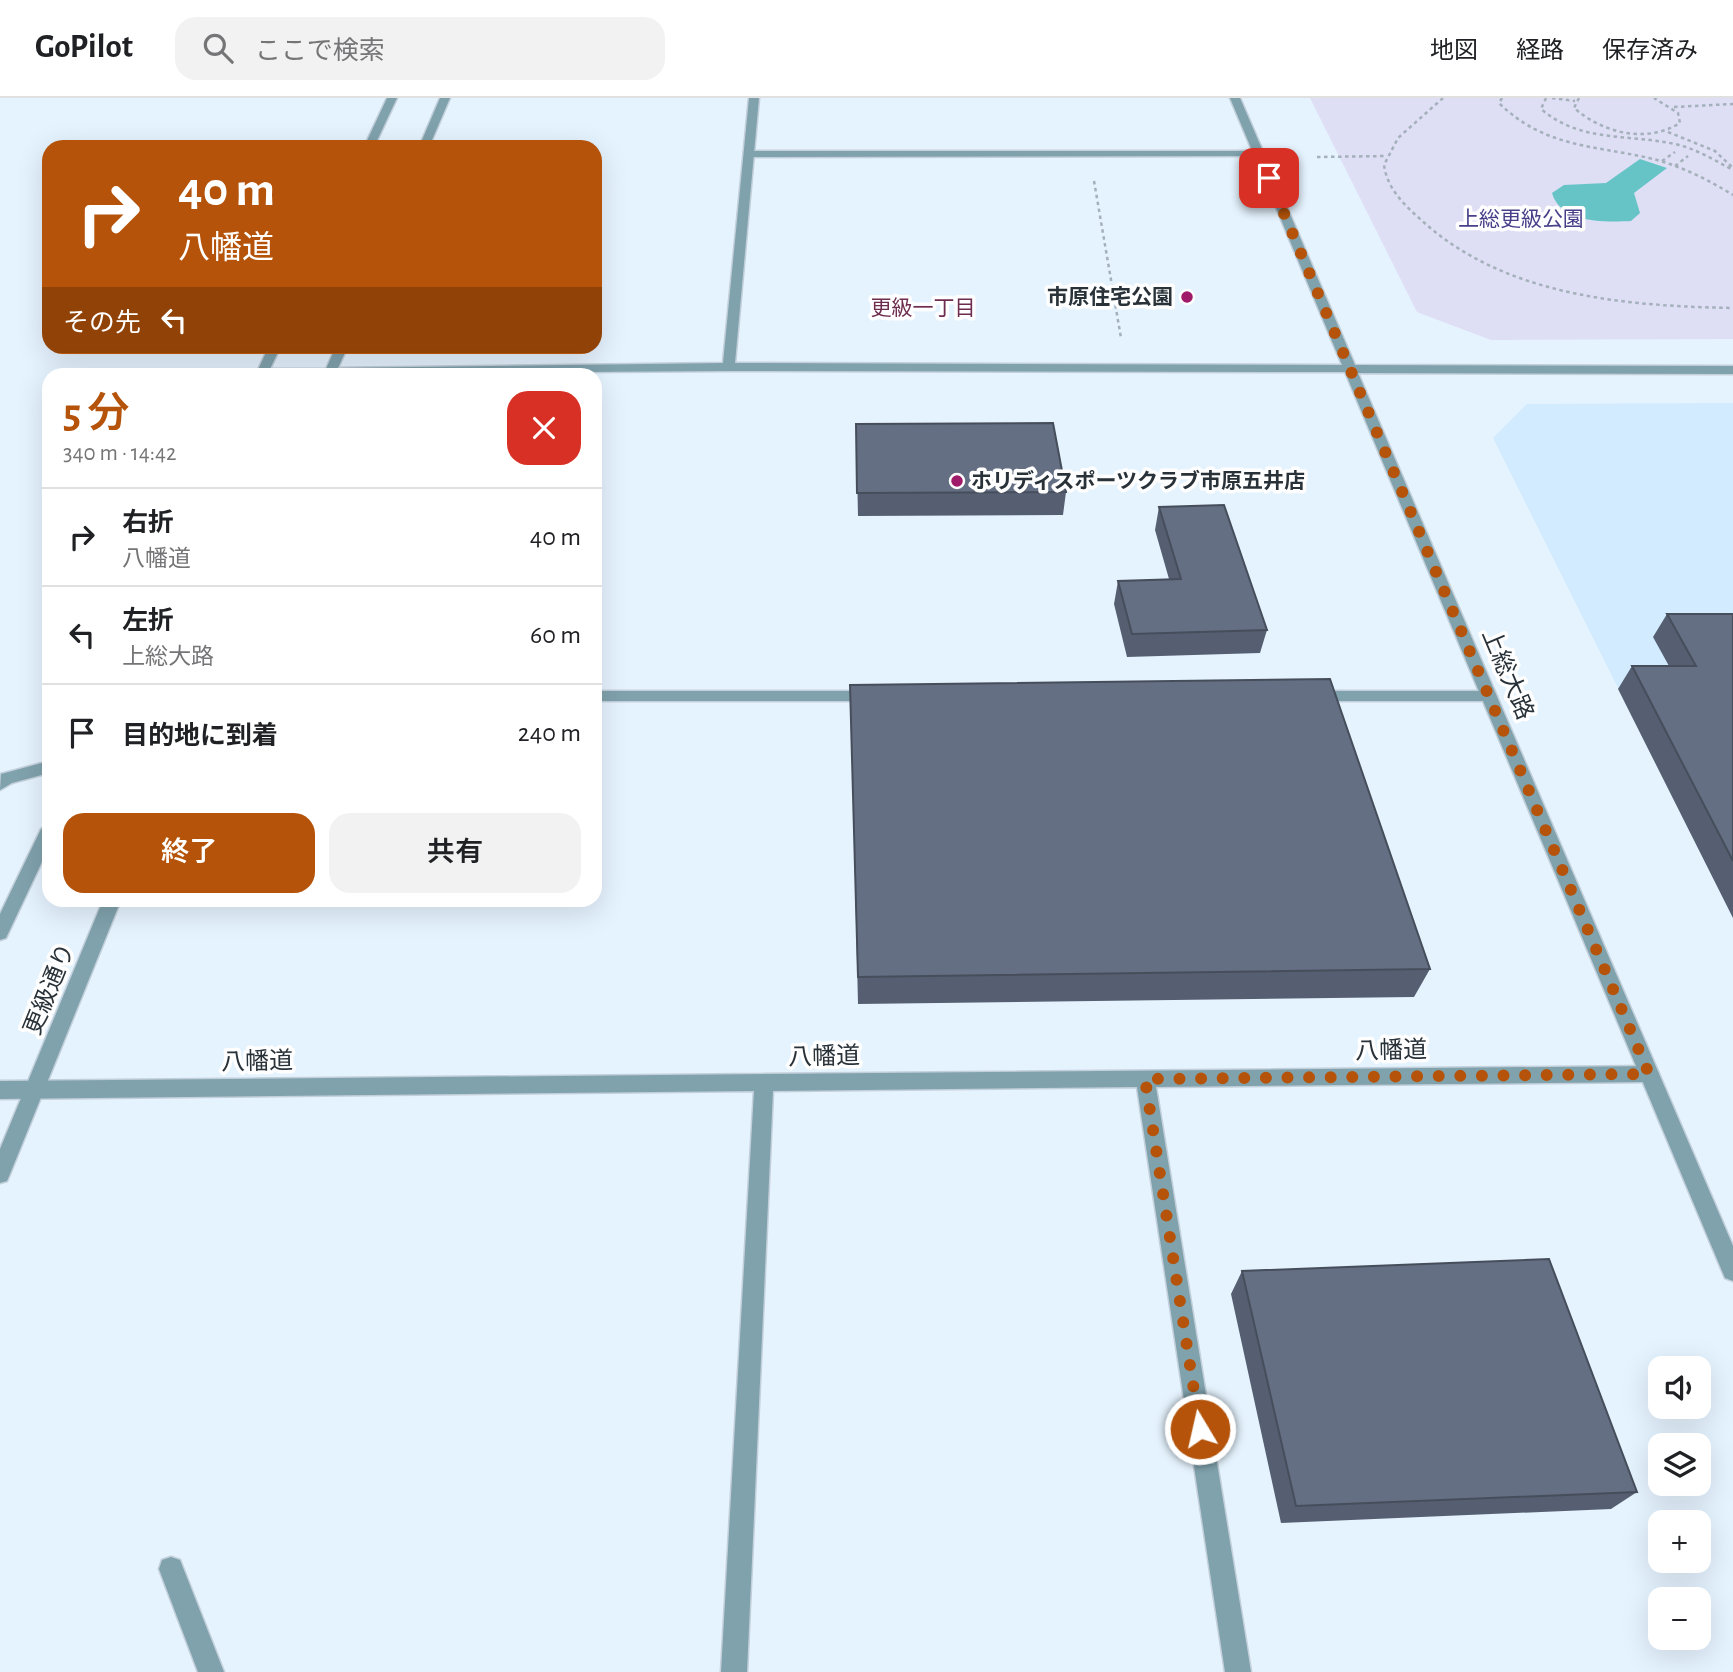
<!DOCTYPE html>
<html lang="ja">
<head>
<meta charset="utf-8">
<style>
	:root { --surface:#fff; --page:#f2f2f2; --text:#202124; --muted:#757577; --line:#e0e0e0; --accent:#b45309 }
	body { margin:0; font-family:"Alegreya Sans","Noto Sans JP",sans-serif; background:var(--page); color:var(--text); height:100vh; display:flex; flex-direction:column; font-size:26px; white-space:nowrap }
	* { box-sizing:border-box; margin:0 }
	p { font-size:23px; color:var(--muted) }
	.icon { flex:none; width:38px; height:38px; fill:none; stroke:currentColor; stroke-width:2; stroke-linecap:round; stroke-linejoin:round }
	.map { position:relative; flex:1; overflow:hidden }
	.panel { position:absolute; left:42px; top:270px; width:560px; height:539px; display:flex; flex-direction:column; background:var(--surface); border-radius:21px; box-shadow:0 7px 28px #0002 }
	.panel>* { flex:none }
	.top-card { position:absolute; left:42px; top:42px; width:560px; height:214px; border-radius:21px; box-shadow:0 7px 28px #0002; background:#b45309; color:#fff; overflow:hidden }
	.fabs { position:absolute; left:1648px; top:1258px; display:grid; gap:14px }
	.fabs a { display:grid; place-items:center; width:63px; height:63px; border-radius:14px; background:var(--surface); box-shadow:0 7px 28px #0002; font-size:35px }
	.pin { position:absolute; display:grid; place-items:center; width:60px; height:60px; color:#fff; margin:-30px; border-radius:14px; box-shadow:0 4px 10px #0006 }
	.me { position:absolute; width:77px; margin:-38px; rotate:351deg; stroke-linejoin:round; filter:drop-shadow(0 0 5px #0008) }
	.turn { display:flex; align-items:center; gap:24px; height:147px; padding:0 21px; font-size:32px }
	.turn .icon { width:91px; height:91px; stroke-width:2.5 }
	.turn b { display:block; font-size:49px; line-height:60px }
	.then { display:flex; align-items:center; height:66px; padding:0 21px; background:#0003; gap:14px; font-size:26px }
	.round { display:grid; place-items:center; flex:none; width:74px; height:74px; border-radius:21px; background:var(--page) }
	.overview { display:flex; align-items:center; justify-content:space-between; height:119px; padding:0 21px }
	h1 { font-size:42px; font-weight:600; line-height:52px; color:var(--accent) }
	.cta { display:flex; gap:14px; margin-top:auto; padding:14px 21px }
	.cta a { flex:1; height:80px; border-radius:21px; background:var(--accent); color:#fff; font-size:28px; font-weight:600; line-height:80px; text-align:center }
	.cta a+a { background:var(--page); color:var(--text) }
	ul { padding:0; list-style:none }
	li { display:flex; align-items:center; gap:21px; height:98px; padding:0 21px; border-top:2px solid var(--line) }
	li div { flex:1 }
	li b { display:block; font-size:26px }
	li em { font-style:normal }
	header { display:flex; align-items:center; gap:42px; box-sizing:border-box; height:98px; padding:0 35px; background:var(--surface); border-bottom:2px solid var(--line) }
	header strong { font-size:33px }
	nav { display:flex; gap:38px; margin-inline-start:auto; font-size:24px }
	.search { width:490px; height:63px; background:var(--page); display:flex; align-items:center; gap:18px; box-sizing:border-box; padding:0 24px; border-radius:21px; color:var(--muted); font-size:26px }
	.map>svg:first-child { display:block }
	.built { fill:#d3ebfe }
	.green { fill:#dedef5 }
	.water { fill:#66c4c7 }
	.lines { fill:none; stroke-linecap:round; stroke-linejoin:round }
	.minor-casing { stroke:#c3d0db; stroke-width:3 }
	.tertiary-casing { stroke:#c3d0db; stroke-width:3 }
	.path { stroke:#a4b0ba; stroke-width:2.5; stroke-dasharray:3.5 3.5; stroke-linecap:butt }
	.minor { fill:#80a2ad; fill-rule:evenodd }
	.tertiary { fill:#80a2ad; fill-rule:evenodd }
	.wall { fill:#565f71 }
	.building { fill:#646f83; stroke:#464e5c; stroke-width:2 }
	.route { stroke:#b45309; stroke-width:12; stroke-dasharray:0 21.6 }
	.poi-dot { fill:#9f1a69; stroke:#fefefe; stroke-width:2.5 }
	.labels { text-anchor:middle; stroke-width:7; stroke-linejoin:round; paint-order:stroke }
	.far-park-label { font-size:21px; fill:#473f89; stroke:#fefefe }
	.far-poi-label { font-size:21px; font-weight:bold; fill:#293239; stroke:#fefefe; text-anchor:end }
	.far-neighbourhood-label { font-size:21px; fill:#6e2d4e; stroke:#fefefe }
	.street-label { font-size:24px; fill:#293239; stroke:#fefefe }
</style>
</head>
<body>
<header>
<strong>GoPilot</strong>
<div class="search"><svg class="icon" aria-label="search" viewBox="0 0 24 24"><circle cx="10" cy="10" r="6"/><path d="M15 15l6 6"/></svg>ここで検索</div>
<nav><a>地図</a><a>経路</a><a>保存済み</a></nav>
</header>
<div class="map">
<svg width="1733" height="1574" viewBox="0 0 1733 1574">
	<rect width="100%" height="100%" fill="#e5f3fe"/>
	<path class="built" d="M 1733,305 L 1733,820 L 1493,340 L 1527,306 Z"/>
	<path class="green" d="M 1310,0 L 1733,0 L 1733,241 L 1491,242 L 1417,214 Z"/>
	<path class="water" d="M 1640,61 L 1667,70 L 1634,95 L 1640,115 L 1631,123 C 1605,124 1561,126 1552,95 L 1564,87 L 1606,85 Z"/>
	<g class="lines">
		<defs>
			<path id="minor" d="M 1259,53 L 1263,54 L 1263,58 L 749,59 L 744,56 L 749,53 Z
				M 595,593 L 873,593 L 881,598 L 873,603 L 595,603 Z
				M 1314,593 L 1489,593 L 1497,598 L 1489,603 L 1314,603 L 1306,598 Z
				M 49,663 L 49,675 L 12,685 L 0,692 L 1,676 Z
				M 1649,968 L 1656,970 L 1659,976 L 1656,982 L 1649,984 L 1156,989 L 1251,1574 L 1225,1574 L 1137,989 L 773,993 L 747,1574 L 721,1574 L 754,993 L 0,1001 L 0,983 Z
				M 171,1459 L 180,1462 L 224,1574 L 198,1574 L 159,1471 L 162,1462 Z"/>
			<path id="tertiary" d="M 387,0 L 397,0 L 374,49 L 364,49 Z
				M 440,0 L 450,0 L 429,49 L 419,49 Z
				M 749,0 L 759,0 L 735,265 L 1342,267 L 1230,0 L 1240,0 L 1355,267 L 1733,268 L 1733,276 L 1358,275 L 1733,1148 L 1733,1183 L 1725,1180 L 1722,1173 L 1345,274 L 729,273 L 256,276 L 269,248 L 281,248 L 270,271 L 326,271 L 336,248 L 348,248 L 338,270 L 723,265 Z
				M 49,725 L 49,749 L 6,840 L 0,842 L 0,816 L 41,731 Z
				M 103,802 L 121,802 L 10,1076 L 7,1083 L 0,1085 L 0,1051 Z"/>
		</defs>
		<use href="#minor" class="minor-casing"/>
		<use href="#tertiary" class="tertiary-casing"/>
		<path class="path" d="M 1443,0 L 1398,40 L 1384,67 C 1387,89 1402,105 1418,119 C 1501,198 1624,208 1733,210
			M 1502,0 L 1499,5 C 1544,49 1591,47 1649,60 C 1679,67 1707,81 1733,97
			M 1546,0 L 1541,11 C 1582,46 1630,35 1679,47 C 1698,52 1716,63 1733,72
			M 1552,0 L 1575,3
			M 1579,0 L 1574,10 C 1603,35 1646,46 1680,25 L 1678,15 L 1654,0
			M 1674,9 L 1733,6
			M 1668,34 L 1715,53 L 1733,70
			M 1317,59 L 1387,58
			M 1662,63 L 1675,54
			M 1675,68 L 1688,58
			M 1094,83 L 1121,240"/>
		<use href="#minor" class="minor"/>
		<use href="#tertiary" class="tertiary"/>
	</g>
	<path class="wall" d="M 856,326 L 1066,394 L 1063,417 L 858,418 Z
		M 1159,409 L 1267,532 L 1260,555 L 1127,559 L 1114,506 L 1118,483 L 1169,481 L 1155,432 Z
		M 1667,516 L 1733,516 L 1733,820 L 1618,591 L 1632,568 L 1669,568 L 1653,539 Z
		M 851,616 L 1430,871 L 1414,899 L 858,906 Z
		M 1242,1173 L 1637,1394 L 1611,1411 L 1281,1425 L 1231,1196 Z"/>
	<path class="building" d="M 1053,325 L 1066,394 L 857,395 L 856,326 Z
		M 1224,407 L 1267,532 L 1132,536 L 1118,483 L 1181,481 L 1159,409 Z
		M 1667,516 L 1733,516 L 1733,763 L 1632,568 L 1696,568 Z
		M 1330,581 L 1430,871 L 858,879 L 850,587 Z
		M 1549,1161 L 1637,1394 L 1296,1408 L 1242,1173 Z"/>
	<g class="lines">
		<path class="route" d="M 1200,1331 L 1145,981 L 1649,976 L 1269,80"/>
	</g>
	<g class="poi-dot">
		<circle cx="1187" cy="199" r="7"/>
		<circle cx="957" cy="383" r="7"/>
	</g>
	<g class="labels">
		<g class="far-park-label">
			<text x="1521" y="128">上総更級公園</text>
		</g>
		<g class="far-poi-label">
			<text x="1173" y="206">市原住宅公園</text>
			<text x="971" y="390" text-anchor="start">ホリディスポーツクラブ市原五井店</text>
		</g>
		<g class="far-neighbourhood-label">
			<text x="923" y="217">更級一丁目</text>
		</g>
		<g class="street-label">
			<text transform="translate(1508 576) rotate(67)" y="8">上総大路</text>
			<text transform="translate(49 891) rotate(-68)" y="8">更級通り</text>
			<text transform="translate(1391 952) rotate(-1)" y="8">八幡道</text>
			<text transform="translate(824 958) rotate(-1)" y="8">八幡道</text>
			<text transform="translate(257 963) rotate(-1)" y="8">八幡道</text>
		</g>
	</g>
</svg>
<div class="fabs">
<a><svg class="icon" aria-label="sound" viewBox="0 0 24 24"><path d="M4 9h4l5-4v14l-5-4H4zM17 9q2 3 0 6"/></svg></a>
<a><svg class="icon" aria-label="layers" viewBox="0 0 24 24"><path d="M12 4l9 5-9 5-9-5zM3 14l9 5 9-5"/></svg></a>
<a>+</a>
<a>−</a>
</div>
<div class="pin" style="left:1269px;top:80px;background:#d93025"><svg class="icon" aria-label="arrive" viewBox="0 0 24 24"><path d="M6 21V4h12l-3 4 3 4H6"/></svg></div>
<svg class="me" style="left:1200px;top:1331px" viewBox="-20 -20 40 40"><circle r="17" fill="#b45309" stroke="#fff" stroke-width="3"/><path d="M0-11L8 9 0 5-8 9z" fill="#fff"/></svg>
<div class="top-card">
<div class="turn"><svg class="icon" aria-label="right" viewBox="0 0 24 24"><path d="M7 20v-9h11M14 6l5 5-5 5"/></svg><div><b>40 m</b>八幡道</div></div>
<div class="then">その先<svg class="icon" aria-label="left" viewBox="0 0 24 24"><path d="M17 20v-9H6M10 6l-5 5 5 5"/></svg></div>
</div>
<section class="panel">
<div class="overview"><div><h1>5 分</h1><p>340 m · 14:42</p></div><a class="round" style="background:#d93025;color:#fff"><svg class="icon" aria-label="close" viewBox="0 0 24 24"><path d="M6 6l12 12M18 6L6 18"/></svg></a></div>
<ul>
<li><svg class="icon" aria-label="right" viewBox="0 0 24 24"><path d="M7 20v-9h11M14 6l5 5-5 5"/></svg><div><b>右折</b><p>八幡道</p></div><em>40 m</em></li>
<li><svg class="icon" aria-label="left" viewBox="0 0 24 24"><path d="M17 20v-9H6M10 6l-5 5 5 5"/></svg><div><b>左折</b><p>上総大路</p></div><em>60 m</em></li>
<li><svg class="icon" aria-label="arrive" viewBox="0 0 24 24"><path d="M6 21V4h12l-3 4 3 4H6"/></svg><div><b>目的地に到着</b></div><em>240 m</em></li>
</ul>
<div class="cta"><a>終了</a><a>共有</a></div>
</section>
</div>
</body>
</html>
